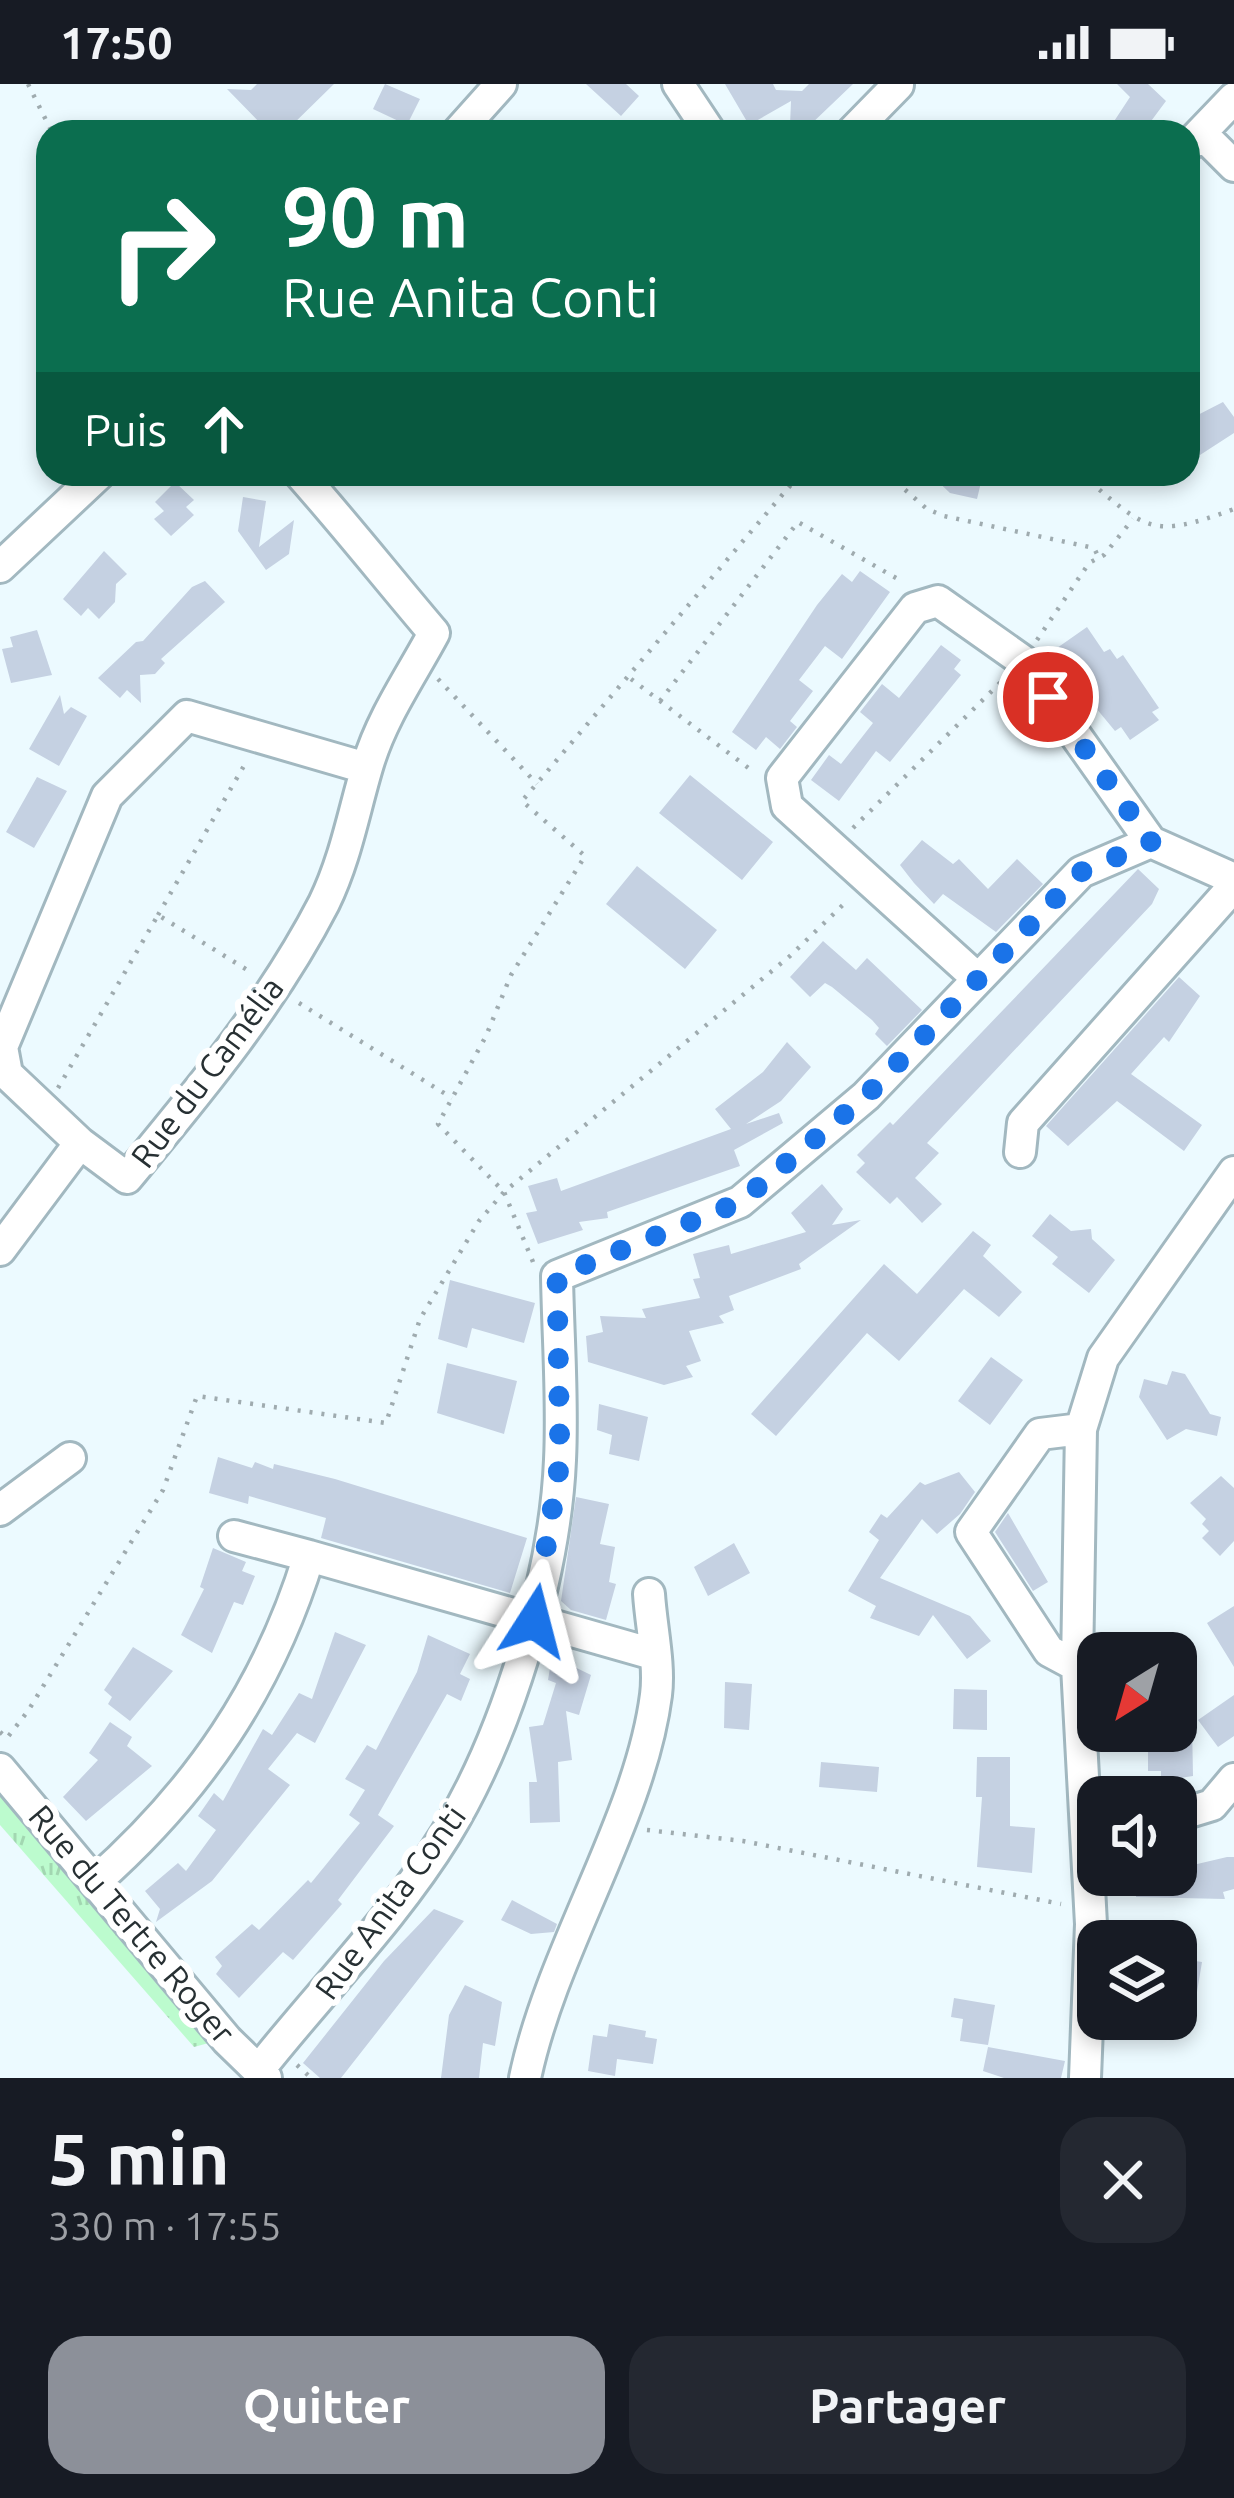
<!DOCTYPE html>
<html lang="fr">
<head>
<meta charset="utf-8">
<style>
	:root { --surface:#171b24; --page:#242831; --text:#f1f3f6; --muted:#9ea1a6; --accent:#8c9099 }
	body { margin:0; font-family:Ubuntu,sans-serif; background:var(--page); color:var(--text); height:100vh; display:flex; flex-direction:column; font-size:45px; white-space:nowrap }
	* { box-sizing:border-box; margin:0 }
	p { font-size:39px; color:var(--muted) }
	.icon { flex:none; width:66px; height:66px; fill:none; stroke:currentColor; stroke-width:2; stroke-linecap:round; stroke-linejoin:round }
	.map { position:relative; height:1994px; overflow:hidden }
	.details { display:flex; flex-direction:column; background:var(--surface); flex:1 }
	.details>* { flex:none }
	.top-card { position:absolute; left:36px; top:36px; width:1164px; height:366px; border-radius:36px; box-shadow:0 6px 18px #0003; background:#0b6e4f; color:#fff; overflow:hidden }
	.needle { width:78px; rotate:217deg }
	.fabs { position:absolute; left:1077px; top:1548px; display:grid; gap:24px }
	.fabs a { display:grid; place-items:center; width:120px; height:120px; border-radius:24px; background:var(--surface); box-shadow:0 6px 18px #0003; font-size:60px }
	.pin { position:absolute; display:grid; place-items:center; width:102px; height:102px; color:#fff; margin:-51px; border:6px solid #fff; border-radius:50%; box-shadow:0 3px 12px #0007 }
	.me { position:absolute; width:132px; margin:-66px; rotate:9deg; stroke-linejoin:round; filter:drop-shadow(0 0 9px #0008) }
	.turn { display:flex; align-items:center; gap:42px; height:252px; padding:0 48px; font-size:54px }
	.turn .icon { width:156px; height:156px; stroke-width:2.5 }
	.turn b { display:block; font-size:84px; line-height:102px }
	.then { display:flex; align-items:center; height:114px; padding:0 48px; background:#0003; gap:24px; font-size:45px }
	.round { display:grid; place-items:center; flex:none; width:126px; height:126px; border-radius:36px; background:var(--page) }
	.overview { display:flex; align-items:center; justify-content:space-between; height:204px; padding:0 48px }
	h1 { font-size:72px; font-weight:700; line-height:90px }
	.action { display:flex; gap:24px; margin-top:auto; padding:24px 48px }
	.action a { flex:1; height:138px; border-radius:36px; background:var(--accent); color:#fff; font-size:48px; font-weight:700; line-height:138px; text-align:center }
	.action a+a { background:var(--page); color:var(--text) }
	.status { display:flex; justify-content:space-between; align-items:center; height:84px; padding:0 60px; background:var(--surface); direction:ltr }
	.status svg { height:33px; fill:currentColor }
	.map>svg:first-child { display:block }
	.grass { fill:url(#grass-tufts) }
	.building { fill:#c5d1e2 }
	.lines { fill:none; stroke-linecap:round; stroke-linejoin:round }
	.minor-casing { stroke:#a2b8c0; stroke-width:36 }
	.path { stroke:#9fabaf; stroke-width:4.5; stroke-dasharray:3 9; stroke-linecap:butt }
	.minor { stroke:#fff; stroke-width:30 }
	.route { stroke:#1a73e8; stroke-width:21; stroke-dasharray:0 37.8 }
	.labels { text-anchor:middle; stroke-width:12; stroke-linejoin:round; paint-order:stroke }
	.street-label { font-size:33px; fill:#273033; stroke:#fff }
</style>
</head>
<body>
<div class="status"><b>17:50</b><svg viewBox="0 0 49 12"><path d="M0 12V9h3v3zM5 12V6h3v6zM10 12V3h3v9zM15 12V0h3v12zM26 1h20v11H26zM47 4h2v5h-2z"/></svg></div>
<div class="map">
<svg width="1234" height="1994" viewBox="0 0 1234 1994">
	<defs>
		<pattern id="grass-tufts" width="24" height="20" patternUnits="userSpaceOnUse" patternTransform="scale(3)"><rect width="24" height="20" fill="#bcfbce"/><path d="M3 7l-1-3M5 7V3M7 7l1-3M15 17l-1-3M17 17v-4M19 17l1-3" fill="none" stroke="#a2d7b1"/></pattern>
	</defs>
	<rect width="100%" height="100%" fill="#ecfaff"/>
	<path class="grass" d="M 0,1705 L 216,1957 L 194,1963 L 0,1741 Z"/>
	<path class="building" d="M 257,0 L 334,0 L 285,48 L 269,48 L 227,5 L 251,6 Z
		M 385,0 L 420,15 L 407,41 L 373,25 Z
		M 586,0 L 626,0 L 639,12 L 621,32 Z
		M 725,0 L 773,0 L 776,6 L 802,7 L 809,0 L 853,0 L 808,43 L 790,41 L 791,17 L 749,41 Z
		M 1117,0 L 1148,0 L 1166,17 L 1143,48 L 1107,48 L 1130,13 Z
		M 1223,318 L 1234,333 L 1234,349 L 1200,371 L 1188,359 L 1188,336 Z
		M 930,390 L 983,390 L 977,415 L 950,409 Z
		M 175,398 L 194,416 L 186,423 L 194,431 L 171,452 L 154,435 L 164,427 L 155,418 Z
		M 243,413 L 266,417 L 259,463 L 294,436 L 289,470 L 266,486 L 238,447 Z
		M 104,467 L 127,490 L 116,500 L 115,518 L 99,535 L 88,524 L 81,532 L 63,515 Z
		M 860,487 L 890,508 L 842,575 L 825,562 L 799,596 L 813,607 L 790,637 L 797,643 L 780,665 L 766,653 L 756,666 L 732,648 L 817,521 L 842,490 L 852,498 Z
		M 205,497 L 225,518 L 161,575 L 165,579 L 155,590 L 140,591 L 141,619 L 127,606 L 120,614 L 98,594 L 136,558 L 143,557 L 192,503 Z
		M 1087,543 L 1104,568 L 1110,565 L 1117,575 L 1123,571 L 1159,624 L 1152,628 L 1159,636 L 1130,656 L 1121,643 L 1115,647 L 1096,624 L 1057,564 Z
		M 37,546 L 52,591 L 11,599 L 2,565 L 13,563 L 10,553 Z
		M 941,561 L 961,576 L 954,585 L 961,591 L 890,678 L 876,667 L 839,717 L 811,696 L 829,671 L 841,680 L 873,639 L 860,628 L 882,600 L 899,614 Z
		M 60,611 L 64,630 L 71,623 L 87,632 L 59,682 L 29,665 Z
		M 690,691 L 773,758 L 742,796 L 659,729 Z
		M 37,693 L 67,707 L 34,764 L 6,748 Z
		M 922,756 L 953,780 L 959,775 L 988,805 L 1017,775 L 1043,800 L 996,848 L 943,810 L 934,820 L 914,799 L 900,781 Z
		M 637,782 L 717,846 L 685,885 L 606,820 Z
		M 1138,785 L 1159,805 L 1152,820 L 927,1059 L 939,1069 L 915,1094 L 942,1120 L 922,1139 L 897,1113 L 890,1120 L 856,1088 L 865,1079 L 857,1071 L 890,1038 L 893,1041 Z
		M 823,857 L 856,886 L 867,874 L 922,926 L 887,962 L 875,950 L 879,944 L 872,936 L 832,903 L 825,899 L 810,913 L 790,893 Z
		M 1179,893 L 1200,912 L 1169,958 L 1164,953 L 1131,990 L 1202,1041 L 1184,1067 L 1117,1017 L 1068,1062 L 1046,1042 Z
		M 787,958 L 811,983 L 781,1017 L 746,1040 L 779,1029 L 783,1039 L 734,1066 L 740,1082 L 607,1128 L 608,1134 L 579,1138 L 583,1146 L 538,1160 L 526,1129 L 537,1127 L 528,1102 L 557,1094 L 561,1107 L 731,1045 L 715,1025 L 763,988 Z
		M 822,1100 L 843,1125 L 832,1141 L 861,1136 L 799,1180 L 801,1185 L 729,1212 L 734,1226 L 719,1232 L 724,1239 L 689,1247 L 701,1277 L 686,1282 L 693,1293 L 664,1301 L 588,1278 L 586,1252 L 603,1248 L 600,1232 L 646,1234 L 642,1225 L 700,1214 L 693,1195 L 700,1194 L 693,1170 L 729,1161 L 731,1170 L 806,1148 L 791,1129 Z
		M 1050,1130 L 1071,1147 L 1091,1145 L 1092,1155 L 1115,1176 L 1089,1209 L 1052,1180 L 1058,1173 L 1032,1152 Z
		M 973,1147 L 991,1161 L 983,1172 L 1022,1208 L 999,1233 L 964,1205 L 899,1277 L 867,1249 L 776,1352 L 751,1330 L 884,1180 L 917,1210 Z
		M 450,1196 L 535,1219 L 524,1259 L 472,1244 L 467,1264 L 438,1255 Z
		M 991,1273 L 1023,1296 L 990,1341 L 958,1317 Z
		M 447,1279 L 517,1297 L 504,1350 L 437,1329 Z
		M 1172,1287 L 1185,1290 L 1210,1330 L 1221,1333 L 1217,1352 L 1186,1345 L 1167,1356 L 1139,1313 L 1144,1295 L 1167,1301 Z
		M 599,1320 L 648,1333 L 639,1377 L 609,1370 L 612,1351 L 597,1346 Z
		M 218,1373 L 252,1384 L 255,1378 L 273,1385 L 274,1380 L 335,1395 L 527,1454 L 510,1509 L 321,1454 L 326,1434 L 249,1412 L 248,1420 L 209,1409 Z
		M 959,1388 L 975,1408 L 960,1430 L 937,1450 L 922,1435 L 880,1494 L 970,1532 L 991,1557 L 967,1575 L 933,1531 L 919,1552 L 870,1534 L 876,1522 L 848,1507 L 879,1456 L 869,1448 L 881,1430 L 887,1434 L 920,1398 L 925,1401 Z
		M 1221,1392 L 1234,1404 L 1234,1457 L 1220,1472 L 1202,1454 L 1209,1447 L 1202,1440 L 1206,1435 L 1190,1419 Z
		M 576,1413 L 609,1420 L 600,1460 L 615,1463 L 609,1498 L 616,1500 L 606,1536 L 571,1526 L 561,1517 Z
		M 1008,1429 L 1048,1498 L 1033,1507 L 995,1448 Z
		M 734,1459 L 750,1489 L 708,1512 L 694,1483 Z
		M 213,1464 L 246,1478 L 242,1487 L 255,1492 L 243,1521 L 234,1518 L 212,1569 L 181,1551 L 204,1505 L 200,1503 Z
		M 1234,1522 L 1234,1583 L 1207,1539 Z
		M 335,1548 L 366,1561 L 315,1659 L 297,1649 L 268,1685 L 290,1701 L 212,1797 L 156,1838 L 160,1825 L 145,1807 L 178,1779 L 186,1787 L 216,1746 L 198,1732 L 214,1709 L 223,1717 L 263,1645 L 272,1651 L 299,1609 L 312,1615 Z
		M 428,1551 L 470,1570 L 460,1590 L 470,1595 L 461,1617 L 447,1610 L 378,1731 L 394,1742 L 338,1816 L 342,1820 L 293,1876 L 283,1868 L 239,1914 L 216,1890 L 222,1882 L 215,1873 L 252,1840 L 259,1846 L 308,1796 L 311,1799 L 360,1739 L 349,1731 L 365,1706 L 345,1695 L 367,1661 L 376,1666 L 417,1588 Z
		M 133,1563 L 173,1587 L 130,1637 L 108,1620 L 112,1613 L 104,1606 Z
		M 552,1572 L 591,1591 L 579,1631 L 566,1627 L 572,1676 L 558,1678 L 560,1738 L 530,1739 L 529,1698 L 537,1698 L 529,1643 L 543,1641 L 556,1599 L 548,1596 Z
		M 725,1598 L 752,1600 L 749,1646 L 724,1644 Z
		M 954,1605 L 987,1606 L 987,1646 L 953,1645 Z
		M 1234,1611 L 1234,1652 L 1218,1663 L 1198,1636 Z
		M 110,1638 L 132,1653 L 127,1662 L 152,1682 L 86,1737 L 63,1713 L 98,1676 L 89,1669 Z
		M 1192,1640 L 1193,1692 L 1161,1697 L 1161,1687 L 1148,1687 L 1148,1664 Z
		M 977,1673 L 1010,1673 L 1010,1742 L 1035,1744 L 1032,1789 L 977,1783 L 982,1713 L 976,1713 Z
		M 821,1678 L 879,1683 L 877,1708 L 819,1703 Z
		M 1227,1773 L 1234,1773 L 1234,1805 L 1223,1808 L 1225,1815 L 1136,1813 L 1136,1791 L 1176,1791 L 1176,1785 Z
		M 512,1816 L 557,1840 L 554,1848 L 531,1850 L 501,1836 Z
		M 434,1825 L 464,1837 L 341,1994 L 320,1994 L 303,1979 L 384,1877 Z
		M 1176,1874 L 1202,1878 L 1196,1914 L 1176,1910 Z
		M 465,1901 L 502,1918 L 495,1962 L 483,1959 L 479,1994 L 441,1994 L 449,1931 Z
		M 954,1914 L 995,1921 L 988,1961 L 960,1957 L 963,1935 L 951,1933 Z
		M 609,1940 L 646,1947 L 645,1953 L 657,1955 L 653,1980 L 617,1975 L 615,1992 L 588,1987 L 593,1951 L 607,1953 Z
		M 988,1963 L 1065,1977 L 1061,1994 L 1004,1994 L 983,1987 Z"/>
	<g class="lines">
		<defs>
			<path id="minor" d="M 678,0 L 710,48
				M 458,48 L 501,0
				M 852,48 L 898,1
				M 1201,49 L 1234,82
				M 1188,62 L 1234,14
				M 0,483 L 99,390
				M 978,895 L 787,722 L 782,694 L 915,524 L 938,517 L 1023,577 L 1151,758
				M 80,1059 L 7,990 L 2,963 L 107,712 L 187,632 L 366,684
				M 1020,1068 L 1023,1039 L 1234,802
				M 0,1166 L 80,1059 L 127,1094 C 199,1007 272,920 324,819 C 346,774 354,726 368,680 C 382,633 411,592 434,549 C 388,495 347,443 300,390
				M 0,1426 L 70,1374
				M 234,1452 L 309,1472
				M 1077,1582 L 1049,1567 L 971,1448 L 1040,1350 L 1081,1345
				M 0,1685 L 227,1956 L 266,1994
				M 1176,1732 L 1212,1721 L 1234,1695
				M 95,1798 C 198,1707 269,1603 309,1472 L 653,1570
				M 258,1987 C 320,1908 393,1836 446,1750 C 507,1650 555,1493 560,1376 C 563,1315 558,1253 557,1192 L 740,1118 L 866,1012 L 1081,788 L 1151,758 L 1234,795
				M 525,1994 C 552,1865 640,1735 656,1611 C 660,1580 651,1542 649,1510
				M 1085,1994 L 1091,1840 L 1077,1582 L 1081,1345 L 1103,1274 L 1234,1088"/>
		</defs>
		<use href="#minor" class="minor-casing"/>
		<path class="path" d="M 28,0 L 52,48
			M 887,390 L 927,425 L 944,432 L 1094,464 L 1099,474
			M 1081,390 C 1147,446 1150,456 1234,425
			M 1037,556 L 1089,479 L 1104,471 L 1133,435
			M 438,595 L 537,700
			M 631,595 L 755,689
			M 660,617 L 798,438 L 903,498
			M 853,744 L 1003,596
			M 158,831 L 245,680
			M 299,919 L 452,1014
			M 58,1004 L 158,831 L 249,887
			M 533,1178 L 504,1108 L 438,1040 L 486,952 L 511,891 L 585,772 L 522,717 L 800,390
			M 0,1648 L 7,1654 L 28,1627 L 163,1406 L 197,1312 L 386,1339 L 420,1235 L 479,1137 L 504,1108 L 790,872 L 848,816
			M 647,1746 L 743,1757 L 1061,1820
			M 297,1981 L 311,1994"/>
		<use href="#minor" class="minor"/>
	</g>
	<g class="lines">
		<path class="route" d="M 534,1537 L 560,1378 L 557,1192 L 740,1118 L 866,1012 L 1081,788 L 1151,758 L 1048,613"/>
	</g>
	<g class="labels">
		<g class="street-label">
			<text transform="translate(207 988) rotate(-53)" y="12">Rue du Camélia</text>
			<text transform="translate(390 1818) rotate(-54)" y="12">Rue Anita Conti</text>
			<text transform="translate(132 1840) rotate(50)" y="12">Rue du Tertre Roger</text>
		</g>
	</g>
</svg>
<div class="fabs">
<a><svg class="needle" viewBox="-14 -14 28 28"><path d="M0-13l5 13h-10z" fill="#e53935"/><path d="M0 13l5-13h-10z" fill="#9ea1a6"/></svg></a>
<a><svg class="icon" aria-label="sound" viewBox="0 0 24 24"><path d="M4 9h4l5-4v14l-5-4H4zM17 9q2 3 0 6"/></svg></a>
<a><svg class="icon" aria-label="layers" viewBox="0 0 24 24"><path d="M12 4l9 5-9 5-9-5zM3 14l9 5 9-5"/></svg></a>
</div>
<div class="pin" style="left:1048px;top:613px;background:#d93025"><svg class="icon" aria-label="arrive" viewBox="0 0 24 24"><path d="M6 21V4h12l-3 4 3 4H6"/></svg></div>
<svg class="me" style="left:534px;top:1537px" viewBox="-20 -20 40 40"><path d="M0-17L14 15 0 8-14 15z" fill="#1a73e8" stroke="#fff" stroke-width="4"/></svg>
<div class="top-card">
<div class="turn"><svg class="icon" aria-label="right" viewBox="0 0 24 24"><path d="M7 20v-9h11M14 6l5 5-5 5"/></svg><div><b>90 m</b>Rue Anita Conti</div></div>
<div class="then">Puis<svg class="icon" aria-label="ahead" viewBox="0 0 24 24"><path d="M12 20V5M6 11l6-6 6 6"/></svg></div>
</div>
</div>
<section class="details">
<div class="overview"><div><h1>5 min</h1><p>330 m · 17:55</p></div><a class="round"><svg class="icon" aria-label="close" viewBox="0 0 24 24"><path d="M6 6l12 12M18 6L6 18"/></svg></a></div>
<div class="action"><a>Quitter</a><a>Partager</a></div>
</section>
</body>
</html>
